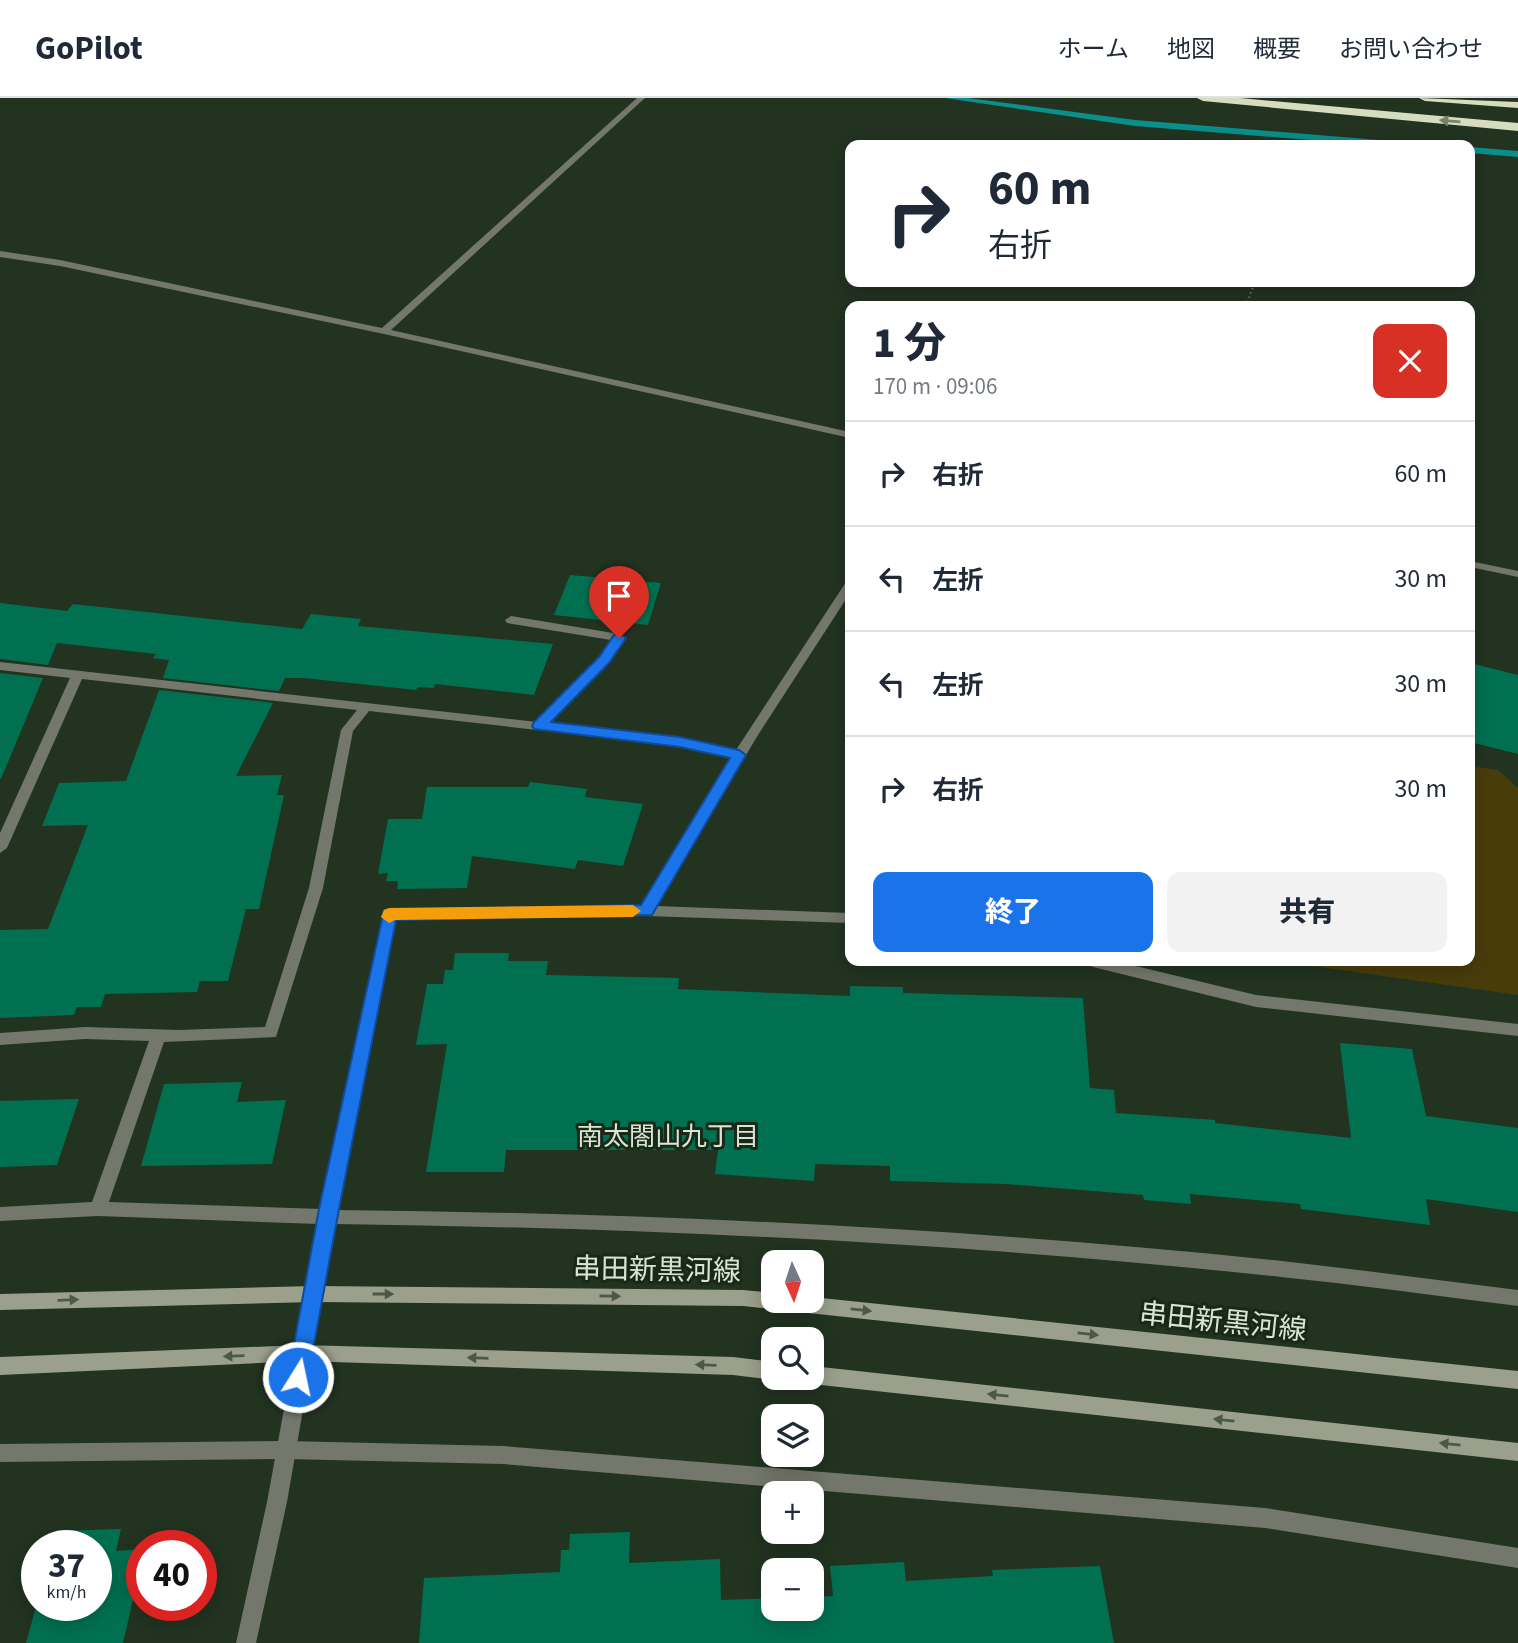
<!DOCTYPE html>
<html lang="ja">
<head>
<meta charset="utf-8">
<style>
	:root { --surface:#fff; --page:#f2f2f3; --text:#1f2937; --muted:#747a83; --line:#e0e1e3; --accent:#1a73e8 }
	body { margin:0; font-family:"Source Sans 3","Noto Sans JP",sans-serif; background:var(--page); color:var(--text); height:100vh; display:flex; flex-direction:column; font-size:26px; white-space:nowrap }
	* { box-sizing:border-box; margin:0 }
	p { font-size:23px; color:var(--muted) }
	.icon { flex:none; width:38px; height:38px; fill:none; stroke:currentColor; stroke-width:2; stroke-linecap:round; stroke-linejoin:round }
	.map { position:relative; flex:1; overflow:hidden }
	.drawer { position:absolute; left:845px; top:203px; width:630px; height:665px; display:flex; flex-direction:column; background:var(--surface); border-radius:14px; box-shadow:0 4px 18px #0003 }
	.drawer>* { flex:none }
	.banner { position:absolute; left:845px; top:42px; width:630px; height:147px; border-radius:14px; box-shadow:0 4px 18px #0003; background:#fff; color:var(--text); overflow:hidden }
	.needle { width:46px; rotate:177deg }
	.controls { position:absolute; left:761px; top:1152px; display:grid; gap:14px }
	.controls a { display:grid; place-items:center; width:63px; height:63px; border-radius:14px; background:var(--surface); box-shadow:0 4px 18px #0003; font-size:35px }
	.speed { position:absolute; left:21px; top:1432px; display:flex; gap:14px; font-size:35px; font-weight:700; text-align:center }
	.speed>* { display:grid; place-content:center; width:91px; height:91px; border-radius:50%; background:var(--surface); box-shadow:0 4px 18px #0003; line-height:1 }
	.speed small { font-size:18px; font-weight:400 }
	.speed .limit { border:10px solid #d22; background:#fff; color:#111 }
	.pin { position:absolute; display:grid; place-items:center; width:60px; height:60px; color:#fff; margin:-72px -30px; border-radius:50% 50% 50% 0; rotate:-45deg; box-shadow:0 0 7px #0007 }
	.pin .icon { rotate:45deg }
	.me { position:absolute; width:77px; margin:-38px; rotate:10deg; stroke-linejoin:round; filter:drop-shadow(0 0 5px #0008) }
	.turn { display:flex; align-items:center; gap:24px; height:147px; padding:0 28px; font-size:32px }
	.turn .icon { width:91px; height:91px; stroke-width:2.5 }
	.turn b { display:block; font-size:49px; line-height:60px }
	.round { display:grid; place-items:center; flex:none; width:74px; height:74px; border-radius:14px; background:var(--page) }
	.headline { display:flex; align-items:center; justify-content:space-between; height:119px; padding:0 28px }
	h1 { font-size:42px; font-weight:800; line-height:52px }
	.cta { display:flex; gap:14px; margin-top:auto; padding:14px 28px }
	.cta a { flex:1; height:80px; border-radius:14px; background:var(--accent); color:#fff; font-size:28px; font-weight:800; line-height:80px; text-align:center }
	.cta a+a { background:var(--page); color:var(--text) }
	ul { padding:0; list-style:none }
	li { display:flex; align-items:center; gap:21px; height:105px; padding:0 28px; border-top:2px solid var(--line) }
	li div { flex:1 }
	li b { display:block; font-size:26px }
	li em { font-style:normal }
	header { display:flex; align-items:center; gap:42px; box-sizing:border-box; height:98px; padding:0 35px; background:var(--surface); border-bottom:2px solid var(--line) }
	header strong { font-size:33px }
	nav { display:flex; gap:38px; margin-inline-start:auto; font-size:24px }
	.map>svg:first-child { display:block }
	.green { fill:#493c0b }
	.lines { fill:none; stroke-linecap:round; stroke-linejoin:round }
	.stream { fill:#0a8f8a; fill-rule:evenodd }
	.building { fill:#017051 }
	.path { stroke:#768474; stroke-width:2.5; stroke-dasharray:1 3.5; stroke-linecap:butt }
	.service { fill:#74776b; fill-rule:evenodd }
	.minor { fill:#74776b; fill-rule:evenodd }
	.tertiary { fill:#74776b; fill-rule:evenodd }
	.secondary { fill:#9ba08c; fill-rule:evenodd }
	.motorway { fill:#d6dcbe; fill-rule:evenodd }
	.oneway { fill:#77826a }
	.oneway2 { fill:#4c5945 }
	.route { fill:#1a73e8; stroke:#114b97; stroke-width:2 }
	.slow { fill:#f59e0b }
	.labels { text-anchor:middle; stroke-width:6; stroke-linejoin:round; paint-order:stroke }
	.neighbourhood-label { font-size:26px; fill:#d9e4d7; stroke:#182916 }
	.near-street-label { font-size:28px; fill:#d9e4d7; stroke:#182916 }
</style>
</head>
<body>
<header>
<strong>GoPilot</strong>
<nav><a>ホーム</a><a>地図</a><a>概要</a><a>お問い合わせ</a></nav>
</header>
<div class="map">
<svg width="1518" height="1545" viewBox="0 0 1518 1545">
	<rect width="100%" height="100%" fill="#223320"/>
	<path class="green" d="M 1470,668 L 1498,672 L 1518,690 L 1518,897 L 1277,863 L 1470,863 Z"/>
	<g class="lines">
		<path class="stream" d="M 945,0 L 968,0 L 1135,22 L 1403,44 L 1408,47 L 1373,47 L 1135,28 Z
			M 1470,49 L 1518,53 L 1518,59 L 1470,55 Z"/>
	</g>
	<path class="building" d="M 570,477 L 661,485 L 648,527 L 554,517 Z
		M 0,505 L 67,513 L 73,506 L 302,531 L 311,516 L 361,521 L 358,528 L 553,546 L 534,597 L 435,586 L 434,590 L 418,589 L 416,592 L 304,580 L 285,580 L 279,593 L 163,580 L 169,562 L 153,560 L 156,556 L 57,545 L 48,567 L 0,561 Z
		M 1470,565 L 1518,577 L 1518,656 L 1470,644 Z
		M 0,575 L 43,580 L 1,681 L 0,680 Z
		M 159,592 L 273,605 L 236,678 L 282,677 L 277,697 L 284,697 L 259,811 L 246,811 L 228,883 L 200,883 L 197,894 L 105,896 L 101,909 L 77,909 L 74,917 L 0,920 L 0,832 L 48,831 L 88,727 L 42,728 L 59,685 L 126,683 Z
		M 530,684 L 587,691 L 585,699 L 643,706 L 623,768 L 578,762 L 575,771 L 472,758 L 467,790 L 397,791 L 398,783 L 386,783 L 388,775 L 378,776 L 388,721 L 422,721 L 427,689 L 528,689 Z
		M 455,855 L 509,855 L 508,863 L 548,863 L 546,877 L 679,880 L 678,891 L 850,898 L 850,888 L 903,889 L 903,895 L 1083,900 L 1090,990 L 1114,992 L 1116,1015 L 1215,1022 L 1215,1025 L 1351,1040 L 1340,945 L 1412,951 L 1426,1018 L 1518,1030 L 1518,1114 L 1426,1101 L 1430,1127 L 1301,1111 L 1300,1106 L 1190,1096 L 1191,1106 L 1144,1102 L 1143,1097 L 1007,1086 L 890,1083 L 890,1068 L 815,1066 L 814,1083 L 715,1076 L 718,1052 L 506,1052 L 504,1074 L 426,1074 L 447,946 L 416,947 L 427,886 L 443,886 L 445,872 L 453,872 Z
		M 242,984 L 237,1004 L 286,1002 L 272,1066 L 141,1068 L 164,986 Z
		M 79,1001 L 57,1067 L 0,1069 L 0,1003 Z
		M 121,1431 L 116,1453 L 142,1451 L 142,1463 L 123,1545 L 26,1545 L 37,1505 L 96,1507 L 96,1447 L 52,1447 L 56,1433 Z
		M 630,1434 L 629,1465 L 720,1461 L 721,1502 L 774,1500 L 774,1510 L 812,1510 L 812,1499 L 833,1498 L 830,1468 L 904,1464 L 906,1483 L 993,1478 L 992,1472 L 1100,1468 L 1114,1545 L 419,1545 L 424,1480 L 560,1474 L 561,1452 L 569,1452 L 570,1436 Z"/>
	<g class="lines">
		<path class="path" d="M 1246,208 L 1255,184"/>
		<path class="service" d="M 511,518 L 619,536 L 625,540 L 608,565 L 544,631 L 539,632 L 533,628 L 534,625 L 600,559 L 611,542 L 507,525 L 505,522 Z"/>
		<path class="minor" d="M 846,484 L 850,484 L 850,495 L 758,637 L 656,808 L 850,815 L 850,825 L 646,818 L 395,821 L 337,1112 C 652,1115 968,1130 1282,1163 C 1361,1172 1439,1182 1518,1192 L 1518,1208 C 1439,1198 1360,1187 1281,1179 C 967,1145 650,1130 335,1126 L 323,1196 L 320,1202 L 314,1204 L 308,1202 L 305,1196 L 318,1126 L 98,1118 L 0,1123 L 0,1109 L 92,1104 L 149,943 L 85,941 L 0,947 L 0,935 L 85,929 L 179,932 L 265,929 L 309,790 L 341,632 L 357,612 L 82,581 L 7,750 L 0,755 L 0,735 L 70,580 L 0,572 L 0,564 L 680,640 L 736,652 ZM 369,613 L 680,648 L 732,660 L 642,808 L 384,812 L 321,1111 L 109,1104 L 164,944 L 276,939 L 323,790 L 353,633 Z
			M 1086,863 L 1115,863 L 1256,897 L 1518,926 L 1518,938 L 1256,909 L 1093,869 L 1088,867 Z
			M 286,1343 L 503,1348 L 1265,1410 L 1518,1450 L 1518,1470 L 1265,1430 L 503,1366 L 286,1361 L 0,1364 L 0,1346 Z"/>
		<path class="tertiary" d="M 637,0 L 645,0 L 391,232 L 850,334 L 850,340 L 384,236 L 60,168 L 0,159 L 0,153 L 60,162 L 382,230 Z
			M 1470,463 L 1518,473 L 1518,479 L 1470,469 Z
			M 314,1188 L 320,1190 L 323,1196 L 287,1404 L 256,1545 L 236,1545 L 267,1404 L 305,1196 L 308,1190 Z"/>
		<path class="secondary" d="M 314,1188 L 743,1192 L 774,1195 L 774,1202 L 812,1202 L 812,1199 L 1518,1273 L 1518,1291 L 743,1208 L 314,1204 L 0,1212 L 0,1196 Z
			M 302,1247 L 733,1259 L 774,1264 L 774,1279 L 780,1279 L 774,1282 L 733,1277 L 302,1263 L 0,1277 L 0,1259 Z
			M 812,1268 L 1518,1345 L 1518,1363 L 812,1286 L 806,1283 L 804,1279 L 812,1279 Z"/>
		<path class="motorway" d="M 1197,0 L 1240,0 L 1518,25 L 1518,33 L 1203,3 Z
			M 1419,0 L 1518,4 L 1518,10 L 1425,3 Z"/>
	</g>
	<defs><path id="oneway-solid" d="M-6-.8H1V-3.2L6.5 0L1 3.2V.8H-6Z" transform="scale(1.75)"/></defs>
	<use class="oneway" href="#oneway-solid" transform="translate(1450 23) rotate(-175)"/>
	<g class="oneway2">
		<use href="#oneway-solid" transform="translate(383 1196)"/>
		<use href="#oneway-solid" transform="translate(610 1198) rotate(1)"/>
		<use href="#oneway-solid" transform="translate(68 1202) rotate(-2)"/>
		<use href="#oneway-solid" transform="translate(861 1212) rotate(6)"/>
		<use href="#oneway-solid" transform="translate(1088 1236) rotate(6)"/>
		<use href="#oneway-solid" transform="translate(234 1258) rotate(178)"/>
		<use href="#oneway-solid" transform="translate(478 1260) rotate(-178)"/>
		<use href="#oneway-solid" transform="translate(706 1267) rotate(-178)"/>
		<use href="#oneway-solid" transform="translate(998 1297) rotate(-174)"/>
		<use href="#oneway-solid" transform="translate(1224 1322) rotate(-174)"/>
		<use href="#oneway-solid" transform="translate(1450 1346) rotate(-174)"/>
	</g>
	<path class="route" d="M 619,536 L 626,540 L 609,565 L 551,624 L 680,639 L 739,652 L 746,657 L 652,817 L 396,822 L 339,1111 L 308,1279 L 305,1286 L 298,1289 L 291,1286 L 288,1279 L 319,1111 L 384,812 L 641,807 L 730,660 L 680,649 L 534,631 L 532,628 L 534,624 L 599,559 L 614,537 Z"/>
	<path class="slow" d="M 633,807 L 641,813 L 633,819 L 395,822 L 389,825 L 381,819 L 384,812 L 389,810 Z"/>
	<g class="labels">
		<g class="neighbourhood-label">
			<text x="668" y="1047">南太閤山九丁目</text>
		</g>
		<g class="near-street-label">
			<text transform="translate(657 1171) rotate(1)" y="10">串田新黒河線</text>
			<text transform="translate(1223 1223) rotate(6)" y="10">串田新黒河線</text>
		</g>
	</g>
</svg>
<div class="controls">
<a><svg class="needle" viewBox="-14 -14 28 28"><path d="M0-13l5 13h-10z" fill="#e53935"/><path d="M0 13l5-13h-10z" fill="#747a83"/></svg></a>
<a><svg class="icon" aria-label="search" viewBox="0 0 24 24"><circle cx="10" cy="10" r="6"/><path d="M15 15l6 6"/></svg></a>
<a><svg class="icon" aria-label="layers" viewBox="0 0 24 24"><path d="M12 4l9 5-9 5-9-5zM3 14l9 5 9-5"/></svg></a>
<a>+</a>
<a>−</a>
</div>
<div class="speed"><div>37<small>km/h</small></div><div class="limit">40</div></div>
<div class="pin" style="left:619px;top:540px;background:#d93025"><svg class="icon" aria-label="arrive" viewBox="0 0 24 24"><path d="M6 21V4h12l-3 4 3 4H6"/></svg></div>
<svg class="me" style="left:298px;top:1279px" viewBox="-20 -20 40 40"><circle r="17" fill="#1a73e8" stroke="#fff" stroke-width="3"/><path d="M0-11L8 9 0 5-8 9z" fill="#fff"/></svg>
<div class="banner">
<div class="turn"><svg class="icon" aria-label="right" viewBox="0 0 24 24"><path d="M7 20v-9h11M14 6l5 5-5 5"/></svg><div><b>60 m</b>右折</div></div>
</div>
<section class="drawer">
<div class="headline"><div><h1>1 分</h1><p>170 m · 09:06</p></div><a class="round" style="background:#d93025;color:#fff"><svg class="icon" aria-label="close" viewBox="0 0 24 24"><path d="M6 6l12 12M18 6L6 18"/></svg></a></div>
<ul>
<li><svg class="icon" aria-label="right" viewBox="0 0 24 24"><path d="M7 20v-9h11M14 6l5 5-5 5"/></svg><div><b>右折</b></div><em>60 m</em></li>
<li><svg class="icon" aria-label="left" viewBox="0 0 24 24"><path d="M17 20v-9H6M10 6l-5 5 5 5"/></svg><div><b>左折</b></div><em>30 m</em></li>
<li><svg class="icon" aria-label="left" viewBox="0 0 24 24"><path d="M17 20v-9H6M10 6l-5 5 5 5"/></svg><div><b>左折</b></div><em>30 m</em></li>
<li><svg class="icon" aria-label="right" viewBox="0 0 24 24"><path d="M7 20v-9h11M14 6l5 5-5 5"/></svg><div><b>右折</b></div><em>30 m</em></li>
</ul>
<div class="cta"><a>終了</a><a>共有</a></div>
</section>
</div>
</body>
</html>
